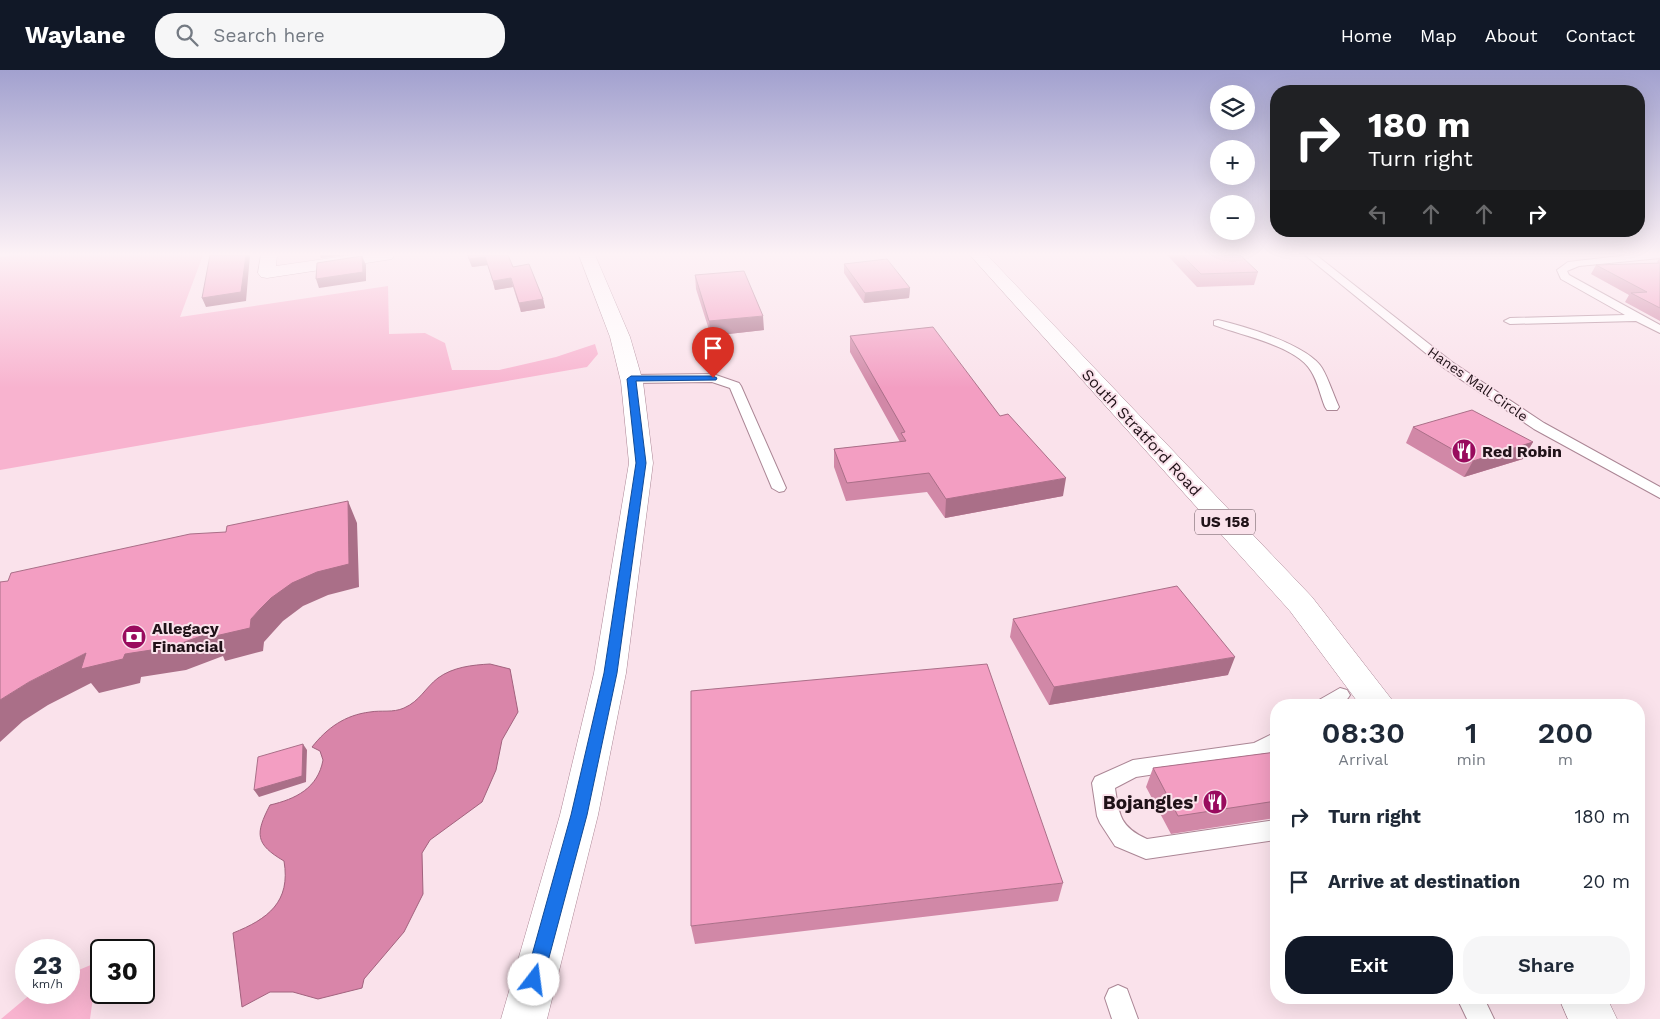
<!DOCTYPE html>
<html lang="en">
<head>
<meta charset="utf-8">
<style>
	:root { --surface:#fff; --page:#f6f6f7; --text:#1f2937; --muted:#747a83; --accent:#111827 }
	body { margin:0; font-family:"Work Sans",sans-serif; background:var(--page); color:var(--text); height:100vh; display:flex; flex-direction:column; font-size:19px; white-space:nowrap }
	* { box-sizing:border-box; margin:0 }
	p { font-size:16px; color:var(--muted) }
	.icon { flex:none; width:28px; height:28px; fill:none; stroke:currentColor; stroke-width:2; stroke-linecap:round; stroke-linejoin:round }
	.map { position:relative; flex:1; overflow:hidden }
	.drawer { position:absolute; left:1270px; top:629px; width:375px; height:305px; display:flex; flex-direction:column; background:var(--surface); border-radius:20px; box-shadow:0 5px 20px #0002 }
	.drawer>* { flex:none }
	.banner { position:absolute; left:1270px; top:15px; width:375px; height:152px; border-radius:20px; box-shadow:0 5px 20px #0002; background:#202124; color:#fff; overflow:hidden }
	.controls { position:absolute; left:1210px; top:15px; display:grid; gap:10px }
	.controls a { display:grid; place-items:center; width:45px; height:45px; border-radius:50%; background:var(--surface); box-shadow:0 5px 20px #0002; font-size:25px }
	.speed { position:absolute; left:15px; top:869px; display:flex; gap:10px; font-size:25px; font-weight:700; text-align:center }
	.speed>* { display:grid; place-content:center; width:65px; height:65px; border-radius:50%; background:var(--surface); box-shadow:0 5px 20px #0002; line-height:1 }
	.speed small { font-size:12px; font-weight:400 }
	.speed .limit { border:2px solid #111; border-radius:8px; background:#fff; color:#111 }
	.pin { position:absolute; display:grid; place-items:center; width:42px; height:42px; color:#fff; margin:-51px -21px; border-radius:50% 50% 50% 0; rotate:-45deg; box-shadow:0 0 5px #0007 }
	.pin .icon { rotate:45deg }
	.me { position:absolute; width:55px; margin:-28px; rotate:15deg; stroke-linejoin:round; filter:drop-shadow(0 0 4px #0008) }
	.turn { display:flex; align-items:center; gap:18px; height:105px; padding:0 15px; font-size:22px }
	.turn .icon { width:65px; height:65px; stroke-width:2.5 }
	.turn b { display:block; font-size:35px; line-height:42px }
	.lanes { display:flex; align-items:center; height:48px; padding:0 15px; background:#0003; justify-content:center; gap:25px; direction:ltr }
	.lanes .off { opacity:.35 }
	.eta { display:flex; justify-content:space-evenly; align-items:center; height:85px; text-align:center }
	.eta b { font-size:30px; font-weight:600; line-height:35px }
	.cta { display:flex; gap:10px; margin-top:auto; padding:10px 15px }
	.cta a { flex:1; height:58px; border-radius:20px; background:var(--accent); color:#fff; font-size:20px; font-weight:600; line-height:58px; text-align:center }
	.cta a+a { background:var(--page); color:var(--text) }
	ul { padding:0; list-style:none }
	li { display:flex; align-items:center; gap:15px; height:65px; padding:0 15px }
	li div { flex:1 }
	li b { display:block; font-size:19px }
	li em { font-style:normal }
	header { display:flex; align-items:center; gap:30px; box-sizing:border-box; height:70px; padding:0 25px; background:var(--accent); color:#fff }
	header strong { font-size:24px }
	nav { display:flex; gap:28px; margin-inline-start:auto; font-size:18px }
	.search { width:350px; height:45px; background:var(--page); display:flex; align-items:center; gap:12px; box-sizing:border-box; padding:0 18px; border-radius:20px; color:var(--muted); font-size:19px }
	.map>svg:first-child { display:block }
	.green { fill:#f8b3cf }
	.water { fill:#d985a9; stroke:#a2627e }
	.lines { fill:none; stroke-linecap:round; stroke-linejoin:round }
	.lane-casing { stroke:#ab8695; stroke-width:2 }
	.street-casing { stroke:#ab8695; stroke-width:1 }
	.primary-casing { stroke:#ab8695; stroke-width:1 }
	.lane { fill:#fff; fill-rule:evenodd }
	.street { fill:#fff; fill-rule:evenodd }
	.primary { fill:#fff; fill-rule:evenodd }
	.wall { fill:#d188a7 }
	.shaded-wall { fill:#aa6f88 }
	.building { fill:#f39ec2; stroke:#aa6f88 }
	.route { fill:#1a73e8; stroke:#114b97 }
	.labels { text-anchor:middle; stroke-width:4; stroke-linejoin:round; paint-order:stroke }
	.far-street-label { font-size:14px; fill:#201218; stroke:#fae2eb }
	.shield { fill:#fae2eb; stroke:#615057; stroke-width:1 }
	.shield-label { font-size:15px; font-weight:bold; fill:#201218 }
	.street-label { font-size:16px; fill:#201218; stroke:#fae2eb }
	.poi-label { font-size:16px; font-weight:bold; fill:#201218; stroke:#fae2eb; text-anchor:start }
	.near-poi-label { font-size:19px; font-weight:bold; fill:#201218; stroke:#fae2eb; text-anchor:end }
</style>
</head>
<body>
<header>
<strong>Waylane</strong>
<div class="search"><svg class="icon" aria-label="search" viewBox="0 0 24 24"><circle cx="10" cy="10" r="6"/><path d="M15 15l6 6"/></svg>Search here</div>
<nav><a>Home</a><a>Map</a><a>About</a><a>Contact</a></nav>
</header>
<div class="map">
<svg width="1660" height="949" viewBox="0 0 1660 949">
	<rect width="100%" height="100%" fill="#fae2eb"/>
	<path class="green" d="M 12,185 L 203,185 L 180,247 L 388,216 L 389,264 L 425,263 L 445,273 L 452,300 L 499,300 L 556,287 L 595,274 L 598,284 L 587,297 L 0,400 L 0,187 Z
		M 98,892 L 90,949 L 1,949 L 32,923 L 69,922 L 69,904 Z"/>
	<path class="water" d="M 490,594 L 510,599 L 518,642 L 502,670 L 496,700 L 482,732 L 430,770 L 422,783 L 423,824 L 404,862 L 364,909 L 362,918 L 318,929 L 293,922 L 270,922 L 242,937 L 233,863 C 268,849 291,832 284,791 C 255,774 255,764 270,735 C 296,729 318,718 323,690 L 320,681 L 312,677 C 327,658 345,645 370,642 C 381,640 393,643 404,638 C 420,631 425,618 438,608 C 453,597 472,595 490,594 Z"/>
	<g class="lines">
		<defs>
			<path id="lane" d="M 1305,185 L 1316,185 L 1452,292 L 1544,353 L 1660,417 L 1660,428 L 1534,359 L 1444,298 Z
				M 1629,185 L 1660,185 L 1660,188 L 1579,196 L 1567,201 L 1569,205 L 1660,255 L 1660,263 L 1636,251 L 1510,254 L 1504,251 L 1510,248 L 1625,245 L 1561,209 L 1557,200 L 1568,192 Z
				M 1218,250 C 1244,256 1308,275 1322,298 C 1329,310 1333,324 1339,337 L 1337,340 L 1327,340 L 1325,337 C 1320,325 1318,312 1311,301 C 1297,276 1240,265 1214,255 L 1214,251 Z
				M 713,304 L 739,313 L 741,316 L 786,418 L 784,421 L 779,422 L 772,418 L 730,318 L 712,312 L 631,313 L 625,309 L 631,305 Z
				M 1340,618 L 1347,620 L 1350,625 C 1343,638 1329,635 1316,635 L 1319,630 Z
				M 1276,662 L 1276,680 L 1265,687 L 1136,707 L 1115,718 C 1119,745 1120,757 1147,769 L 1276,750 L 1276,770 L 1146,789 L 1115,776 L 1100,753 L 1097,746 L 1092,713 L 1095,707 L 1133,690 L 1254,673 Z
				M 1118,915 L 1127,919 L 1138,949 L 1112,949 L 1105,928 L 1109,919 Z
				M 1457,928 L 1484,928 L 1494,949 L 1467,949 Z"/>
			<path id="street" d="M 261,185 L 277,185 L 276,196 L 352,185 L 394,185 L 392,189 L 386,190 L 267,208 L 261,207 L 258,203 Z
				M 579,185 L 595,185 L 630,267 L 643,312 L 653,393 L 626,603 L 598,745 L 547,949 L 501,949 L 560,745 L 594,603 L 629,393 L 621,312 L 610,267 Z"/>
			<path id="primary" d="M 970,185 L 987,185 L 1312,527 L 1396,635 L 1360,635 L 1290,541 Z
				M 1559,928 L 1607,928 L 1617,949 L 1568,949 Z"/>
		</defs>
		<use href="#lane" class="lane-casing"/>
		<use href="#street" class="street-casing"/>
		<use href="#primary" class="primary-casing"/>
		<use href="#lane" class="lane"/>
		<use href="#street" class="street"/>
		<use href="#primary" class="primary"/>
	</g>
	<path class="wall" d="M 467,185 L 508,185 L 513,197 L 543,229 L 545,238 L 521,242 L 513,217 L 495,220 L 488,195 L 472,197 Z
		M 1167,185 L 1240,185 L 1258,202 L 1254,215 L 1197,217 Z
		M 1660,187 L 1660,251 L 1625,232 L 1629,225 L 1591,204 L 1596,195 L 1658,193 L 1657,192 Z
		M 844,194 L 910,218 L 909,228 L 864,233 L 844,203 Z
		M 695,205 L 764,260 L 711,266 L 696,219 Z
		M 850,266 L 1000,346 L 1063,426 L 945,448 L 927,422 L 846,431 L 834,397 L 834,379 L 900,372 L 850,282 Z
		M 1413,357 L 1533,372 L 1523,389 L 1464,407 L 1406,373 Z
		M 1013,549 L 1228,605 L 1049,635 L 1010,567 Z
		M 1276,682 L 1276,748 L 1171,764 L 1146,717 L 1153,698 Z
		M 1063,813 L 1058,831 L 695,874 L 691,856 Z"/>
	<path class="shaded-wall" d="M 246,185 L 250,185 L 246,231 L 206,237 L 202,228 Z
		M 320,185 L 346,185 L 321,188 Z
		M 362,186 L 366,195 L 366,211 L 319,218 L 316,209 Z
		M 485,187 L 488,195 L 472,197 L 469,189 Z
		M 511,208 L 513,217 L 495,220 L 493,211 Z
		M 910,218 L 909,228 L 864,233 L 865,223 Z
		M 543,229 L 545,238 L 521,242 L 519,233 Z
		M 763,246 L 764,260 L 711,266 L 709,251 Z
		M 1533,372 L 1523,389 L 1464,407 L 1473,391 Z
		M 1066,408 L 1063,426 L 945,448 L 946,429 Z
		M 348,431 L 357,453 L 359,517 L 328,525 L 303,536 L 283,551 L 273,562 L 264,572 L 263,581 L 225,591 L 223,586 L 186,600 L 141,607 L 140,613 L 99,623 L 91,613 L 48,635 L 23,651 L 0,672 L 0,630 L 29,612 L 86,583 L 125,584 L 212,562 L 251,549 Z
		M 1235,587 L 1228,605 L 1049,635 L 1054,617 Z
		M 303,674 L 307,680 L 306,712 L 259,727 L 254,720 Z"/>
	<path class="building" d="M 210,185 L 246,185 L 241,222 L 202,228 Z
		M 468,185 L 508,185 L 513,197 L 529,194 L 543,229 L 519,233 L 511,208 L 493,211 L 485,187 L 469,189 Z
		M 1182,185 L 1240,185 L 1258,202 L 1201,204 Z
		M 362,186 L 363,202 L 316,209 L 317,193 Z
		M 887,189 L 910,218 L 865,223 L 844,194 Z
		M 1660,193 L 1660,238 L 1631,223 L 1647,222 L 1596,195 Z
		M 744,201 L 763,246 L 709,251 L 695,205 Z
		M 933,257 L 1000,346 L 1008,344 L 1066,408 L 946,429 L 929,403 L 847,413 L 834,379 L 906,371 L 901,363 L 905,362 L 850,266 Z
		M 1472,340 L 1533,372 L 1473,391 L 1413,357 Z
		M 348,431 L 349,494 L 317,502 L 292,513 L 271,528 L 260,539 L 251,549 L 250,558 L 211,567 L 212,562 L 171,577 L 125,584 L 123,589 L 81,599 L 86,583 L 29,612 L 0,630 L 0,512 L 8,511 L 11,503 L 190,464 L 226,462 L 227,456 Z
		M 1177,516 L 1235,587 L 1054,617 L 1013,549 Z
		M 987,594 L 1063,813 L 691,856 L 691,621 Z
		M 303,674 L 302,706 L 254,720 L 258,687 Z
		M 1276,682 L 1276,731 L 1178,746 L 1153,698 Z"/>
	<linearGradient id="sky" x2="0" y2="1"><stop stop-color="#a2a1cf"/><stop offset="0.58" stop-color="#fdf2f6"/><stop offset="1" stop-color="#fdf2f6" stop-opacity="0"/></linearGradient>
	<rect width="1660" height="318" fill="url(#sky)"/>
	<path class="route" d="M 713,306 L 717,308 L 716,310 L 636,311 L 646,393 L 617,603 L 587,745 L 543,910 L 541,917 L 534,919 L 528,917 L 525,910 L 571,745 L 604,603 L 636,393 L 627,309 L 631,306 Z"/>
	<defs>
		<symbol id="restaurant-disc" viewBox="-11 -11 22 22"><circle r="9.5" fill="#990b5e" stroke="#fae2eb"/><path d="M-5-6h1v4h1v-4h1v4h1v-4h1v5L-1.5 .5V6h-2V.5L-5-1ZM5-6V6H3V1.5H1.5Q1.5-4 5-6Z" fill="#fff"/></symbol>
		<symbol id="bank-disc" viewBox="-11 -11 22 22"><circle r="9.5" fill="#990b5e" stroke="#fae2eb"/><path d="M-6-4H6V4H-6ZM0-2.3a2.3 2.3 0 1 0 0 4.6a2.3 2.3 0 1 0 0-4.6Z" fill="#fff"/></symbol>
	</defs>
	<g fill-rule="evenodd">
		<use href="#restaurant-disc" x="1450" y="367" width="28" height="28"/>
		<use href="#bank-disc" x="120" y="553" width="28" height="28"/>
		<use href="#restaurant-disc" x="1201" y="718" width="28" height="28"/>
	</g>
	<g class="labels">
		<g class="far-street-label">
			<text transform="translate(1478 314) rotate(35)" y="5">Hanes Mall Circle</text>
		</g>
		<rect class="shield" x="1195" y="439.5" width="60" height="25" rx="4"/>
		<g class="shield-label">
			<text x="1225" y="457">US 158</text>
		</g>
		<g class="street-label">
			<text transform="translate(1142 362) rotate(47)" y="6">South Stratford Road</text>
		</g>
		<g class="poi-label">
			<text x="1482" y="387">Red Robin</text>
			<text x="152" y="564">Allegacy<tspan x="152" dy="18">Financial</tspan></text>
		</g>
		<g class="near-poi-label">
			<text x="1198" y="739">Bojangles'</text>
		</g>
	</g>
</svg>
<div class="controls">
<a><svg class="icon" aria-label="layers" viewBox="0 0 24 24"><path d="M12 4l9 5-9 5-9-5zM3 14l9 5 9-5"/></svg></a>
<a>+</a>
<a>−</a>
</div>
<div class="speed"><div>23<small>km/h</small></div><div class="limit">30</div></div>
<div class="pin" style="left:713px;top:308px;background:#d93025"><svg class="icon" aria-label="arrive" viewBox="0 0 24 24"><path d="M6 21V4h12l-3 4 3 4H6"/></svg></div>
<svg class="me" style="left:534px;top:910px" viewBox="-20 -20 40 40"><circle r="19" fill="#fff"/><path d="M0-13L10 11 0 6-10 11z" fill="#1a73e8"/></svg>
<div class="banner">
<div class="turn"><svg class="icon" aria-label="right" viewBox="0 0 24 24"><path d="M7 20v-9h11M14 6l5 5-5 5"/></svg><div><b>180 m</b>Turn right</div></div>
<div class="lanes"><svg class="icon off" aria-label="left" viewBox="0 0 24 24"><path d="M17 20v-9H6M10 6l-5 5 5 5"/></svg><svg class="icon off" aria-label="ahead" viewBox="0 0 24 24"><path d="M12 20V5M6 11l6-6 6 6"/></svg><svg class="icon off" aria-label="ahead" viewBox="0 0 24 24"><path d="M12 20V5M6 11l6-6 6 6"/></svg><svg class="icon" aria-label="right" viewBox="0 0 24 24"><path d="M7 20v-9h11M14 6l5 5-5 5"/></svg></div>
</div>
<section class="drawer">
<div class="eta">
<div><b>08:30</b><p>Arrival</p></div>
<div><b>1</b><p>min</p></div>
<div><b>200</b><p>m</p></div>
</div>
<ul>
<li><svg class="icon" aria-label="right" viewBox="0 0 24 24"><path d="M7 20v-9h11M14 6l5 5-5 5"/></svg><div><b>Turn right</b></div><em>180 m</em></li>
<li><svg class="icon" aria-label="arrive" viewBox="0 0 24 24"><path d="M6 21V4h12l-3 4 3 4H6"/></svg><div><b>Arrive at destination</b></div><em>20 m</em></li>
</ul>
<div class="cta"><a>Exit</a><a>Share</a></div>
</section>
</div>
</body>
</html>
